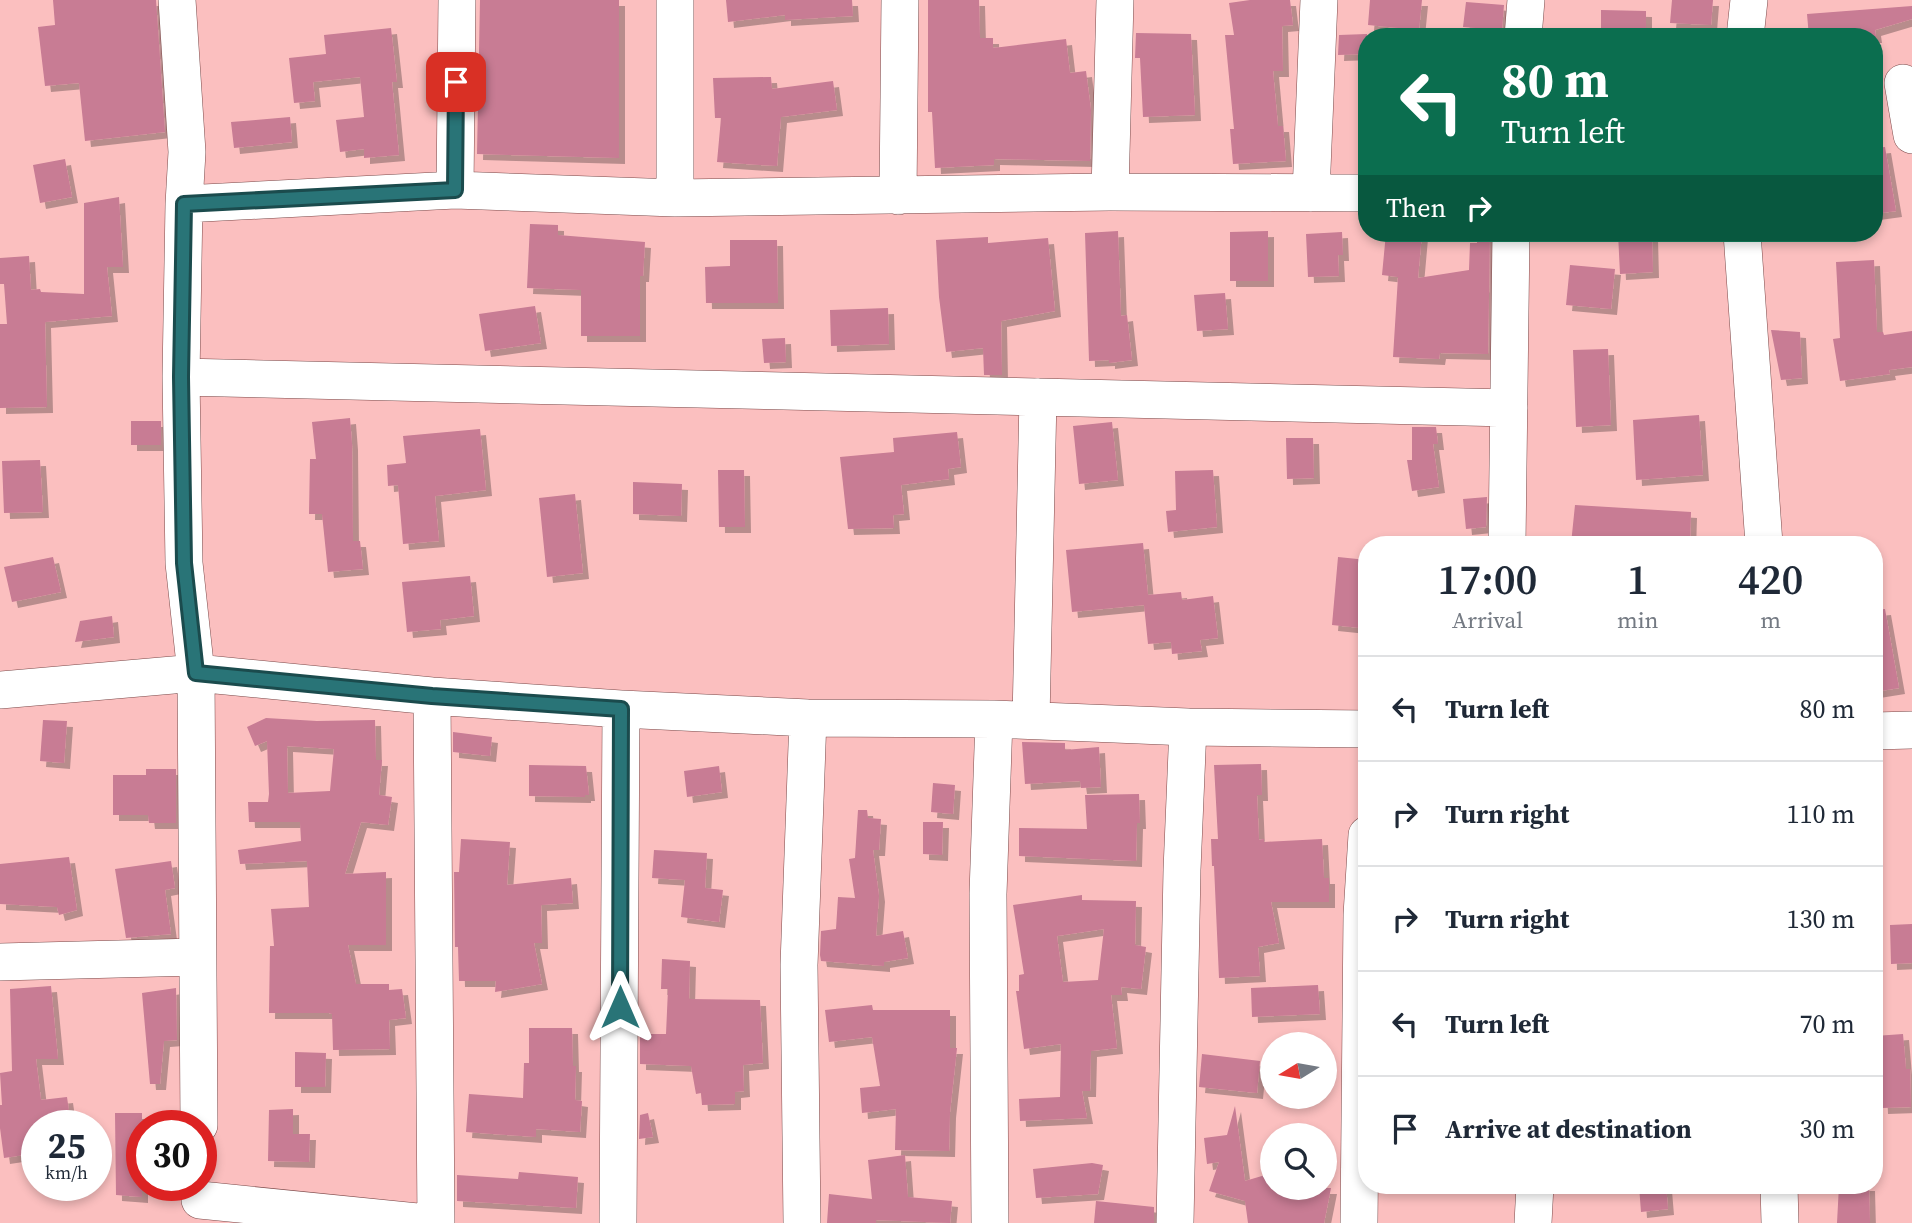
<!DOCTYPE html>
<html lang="en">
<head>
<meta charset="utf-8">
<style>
	:root { --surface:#fff; --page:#f2f2f3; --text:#1f2937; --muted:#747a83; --line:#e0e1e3 }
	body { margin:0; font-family:"Source Serif 4",serif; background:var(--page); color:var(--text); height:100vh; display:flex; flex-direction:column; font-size:26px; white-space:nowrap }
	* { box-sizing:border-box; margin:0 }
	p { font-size:23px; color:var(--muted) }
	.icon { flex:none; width:38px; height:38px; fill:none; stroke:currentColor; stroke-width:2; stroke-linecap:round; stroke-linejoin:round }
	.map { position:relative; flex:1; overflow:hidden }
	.details { position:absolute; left:1358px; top:536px; width:525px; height:658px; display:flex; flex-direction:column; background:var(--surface); border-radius:28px; box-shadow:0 4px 10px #0003 }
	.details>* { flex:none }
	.hud { position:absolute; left:1358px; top:28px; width:525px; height:214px; border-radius:28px; box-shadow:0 4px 10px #0003; background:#0b6e4f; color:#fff; overflow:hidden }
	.needle { width:46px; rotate:259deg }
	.tools { position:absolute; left:1260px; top:1032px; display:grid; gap:14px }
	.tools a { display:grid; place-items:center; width:77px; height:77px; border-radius:50%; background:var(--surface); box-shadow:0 4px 10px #0003; font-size:35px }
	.speed { position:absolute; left:21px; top:1110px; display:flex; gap:14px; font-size:35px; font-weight:700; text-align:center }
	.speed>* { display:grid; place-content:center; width:91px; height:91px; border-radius:50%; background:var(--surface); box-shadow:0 4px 10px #0003; line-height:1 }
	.speed small { font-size:18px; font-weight:400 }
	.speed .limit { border:10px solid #d22; background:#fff; color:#111 }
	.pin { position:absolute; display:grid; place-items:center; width:60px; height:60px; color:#fff; margin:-30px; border-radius:14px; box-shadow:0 4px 10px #0006 }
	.me { position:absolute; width:77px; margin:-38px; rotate:0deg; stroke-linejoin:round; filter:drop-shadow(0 0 5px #0008) }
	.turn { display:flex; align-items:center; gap:24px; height:147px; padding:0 28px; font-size:32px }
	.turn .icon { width:91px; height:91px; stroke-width:2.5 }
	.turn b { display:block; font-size:49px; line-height:60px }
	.then { display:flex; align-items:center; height:66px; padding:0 28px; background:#0003; gap:14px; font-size:26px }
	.eta { display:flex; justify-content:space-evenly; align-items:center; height:119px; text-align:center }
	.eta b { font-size:42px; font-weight:600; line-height:49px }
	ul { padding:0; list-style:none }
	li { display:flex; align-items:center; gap:21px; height:105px; padding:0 28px; border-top:2px solid var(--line) }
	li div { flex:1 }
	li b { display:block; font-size:26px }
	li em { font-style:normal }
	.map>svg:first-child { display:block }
	.building { fill:#c87b94; fill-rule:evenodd; filter:url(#shadow) }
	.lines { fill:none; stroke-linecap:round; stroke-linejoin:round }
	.minor-casing { stroke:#7b4949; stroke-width:38 }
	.minor { stroke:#fff; stroke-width:37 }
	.route-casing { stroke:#1b4b4d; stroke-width:18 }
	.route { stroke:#297477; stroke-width:12 }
</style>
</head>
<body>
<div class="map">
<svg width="1912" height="1223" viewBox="0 0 1912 1223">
	<defs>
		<filter id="shadow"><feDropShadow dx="6" dy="6" stdDeviation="0" flood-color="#0004"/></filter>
	</defs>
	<rect width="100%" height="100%" fill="#fbbfbf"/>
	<path class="building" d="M 53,0 L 156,0 L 165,132 L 85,141 L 79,83 L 45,86 L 38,27 L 55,25 Z
		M 480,0 L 619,0 L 619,158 L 477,154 Z
		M 726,0 L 852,0 L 853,16 L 785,20 L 785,15 L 728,22 Z
		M 928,0 L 979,0 L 980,38 L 993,38 L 993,48 L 1066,39 L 1070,73 L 1086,71 L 1091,110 L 1090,161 L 994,159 L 994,165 L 935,168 L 932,112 L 928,112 Z
		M 1250,0 L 1290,0 L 1293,25 L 1282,26 L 1283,71 L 1273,71 L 1278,126 L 1283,126 L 1286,161 L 1233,164 L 1230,129 L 1234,129 L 1225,35 L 1234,35 L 1229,3 Z
		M 1370,0 L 1422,0 L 1419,30 L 1368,25 Z
		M 1672,0 L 1713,0 L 1711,25 L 1670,23 Z
		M 1466,2 L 1504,5 L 1502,30 L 1463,27 Z
		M 1912,6 L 1912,19 L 1875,30 L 1876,37 L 1809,37 L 1807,14 Z
		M 1601,10 L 1646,11 L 1646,37 L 1601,37 Z
		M 391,28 L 397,82 L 392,82 L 399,155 L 364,158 L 364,149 L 340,152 L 336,120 L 364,117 L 360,77 L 313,82 L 315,101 L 294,103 L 289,58 L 326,54 L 324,35 Z
		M 1136,33 L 1191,34 L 1195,115 L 1143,117 L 1140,58 L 1135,58 Z
		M 1367,34 L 1367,54 L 1338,55 L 1339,35 Z
		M 771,77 L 772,89 L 833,81 L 837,110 L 781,117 L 777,166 L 717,162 L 721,118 L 715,118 L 713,78 Z
		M 290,117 L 292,142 L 234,148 L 231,122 Z
		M 1885,147 L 1896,211 L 1874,214 L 1874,148 Z
		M 65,159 L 72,197 L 40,203 L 33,165 Z
		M 119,197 L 123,267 L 107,267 L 112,316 L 45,322 L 47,407 L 0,408 L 0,324 L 7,324 L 4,284 L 0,284 L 0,258 L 29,256 L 31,290 L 40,289 L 41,292 L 84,294 L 84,203 Z
		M 530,224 L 558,225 L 558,235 L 645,242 L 643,276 L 640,276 L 640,336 L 581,336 L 581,290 L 527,288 Z
		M 1118,231 L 1121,316 L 1127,315 L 1132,360 L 1109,363 L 1109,360 L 1089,361 L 1085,233 Z
		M 1268,231 L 1268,281 L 1230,281 L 1230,232 Z
		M 1342,232 L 1343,255 L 1338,255 L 1339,276 L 1308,277 L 1306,234 Z
		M 1386,233 L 1422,233 L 1418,278 L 1469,270 L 1470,243 L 1477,243 L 1477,233 L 1490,233 L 1488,354 L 1440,353 L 1439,359 L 1393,357 L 1398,277 L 1382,275 Z
		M 1618,233 L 1652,233 L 1653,272 L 1620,274 Z
		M 988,237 L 988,243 L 1048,238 L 1055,311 L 1001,321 L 1002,375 L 984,375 L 983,348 L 946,352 L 939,297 L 936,240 Z
		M 730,240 L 777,240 L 778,303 L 706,303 L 705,267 L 730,266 Z
		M 1874,260 L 1877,332 L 1883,332 L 1884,335 L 1912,331 L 1912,367 L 1889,370 L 1890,374 L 1840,381 L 1833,339 L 1840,338 L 1836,262 Z
		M 1570,265 L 1615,269 L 1611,309 L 1566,305 Z
		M 1225,293 L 1228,329 L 1197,331 L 1194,295 Z
		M 535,306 L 541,343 L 485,351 L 479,314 Z
		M 888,308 L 889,344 L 831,346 L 830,310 Z
		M 1771,330 L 1800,332 L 1802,378 L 1781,380 Z
		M 785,338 L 786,362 L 764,363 L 762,339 Z
		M 1608,349 L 1611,425 L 1576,427 L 1573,350 Z
		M 1699,415 L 1703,475 L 1636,480 L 1633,420 Z
		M 350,418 L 352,444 L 353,541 L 360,541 L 363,569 L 328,572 L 322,514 L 309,514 L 310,459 L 316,459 L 312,422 Z
		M 131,421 L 161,421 L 161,445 L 131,445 Z
		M 1112,422 L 1118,480 L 1079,484 L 1073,426 Z
		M 1412,427 L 1436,427 L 1438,444 L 1433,444 L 1439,487 L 1412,491 L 1407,460 L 1412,460 Z
		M 480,429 L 486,490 L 435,496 L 439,541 L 403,544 L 398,485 L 388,486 L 387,465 L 406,463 L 403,436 Z
		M 957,432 L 961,467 L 948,469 L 949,479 L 901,485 L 904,514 L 893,515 L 894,528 L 848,529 L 840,457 L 894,452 L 893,438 Z
		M 1286,438 L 1313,438 L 1314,478 L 1287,479 Z
		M 40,460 L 43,512 L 4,513 L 2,461 Z
		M 718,470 L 744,470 L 745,527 L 719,527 Z
		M 1213,470 L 1217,527 L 1168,532 L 1166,511 L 1176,510 L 1175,471 Z
		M 633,482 L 682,484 L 681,516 L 633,514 Z
		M 575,494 L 583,573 L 547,577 L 539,498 Z
		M 1487,497 L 1486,527 L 1466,529 L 1463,499 Z
		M 1575,505 L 1691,512 L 1690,544 L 1571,544 Z
		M 1143,543 L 1148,595 L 1181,592 L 1182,600 L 1213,596 L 1218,638 L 1200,640 L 1202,651 L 1172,654 L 1171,642 L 1148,644 L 1144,605 L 1072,612 L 1066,550 Z
		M 53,557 L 61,592 L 12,602 L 4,567 Z
		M 1338,557 L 1367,560 L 1361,628 L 1332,625 Z
		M 470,576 L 474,616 L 440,620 L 441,629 L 407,632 L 402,582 Z
		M 1885,609 L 1899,688 L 1874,692 L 1874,610 Z
		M 112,616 L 114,637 L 75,642 L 80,621 Z
		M 266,718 L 317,721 L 375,720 L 376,760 L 382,760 L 379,795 L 392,797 L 388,825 L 361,822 L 345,874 L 386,872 L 386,945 L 348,945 L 356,984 L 389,984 L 389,990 L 402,989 L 406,1018 L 389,1020 L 390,1049 L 333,1050 L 332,1014 L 329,1013 L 269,1013 L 270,946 L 274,946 L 271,909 L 309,907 L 307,861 L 240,864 L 238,850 L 301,841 L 300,822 L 249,822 L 248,802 L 268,802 L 269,794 L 267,741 L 255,746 L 247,727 ZM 287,746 L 334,749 L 330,791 L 288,793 Z
		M 43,720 L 67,721 L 64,763 L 40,761 Z
		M 453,732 L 492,737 L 490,756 L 453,752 Z
		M 1022,742 L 1065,743 L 1065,750 L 1099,747 L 1101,787 L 1081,788 L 1080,781 L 1025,784 Z
		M 1261,764 L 1262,795 L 1257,795 L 1259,840 L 1264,839 L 1264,842 L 1322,839 L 1324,878 L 1329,878 L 1329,902 L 1271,902 L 1279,943 L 1258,947 L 1260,976 L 1219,978 L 1214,866 L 1212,866 L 1211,839 L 1218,839 L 1214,765 Z
		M 529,765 L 586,766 L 589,795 L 585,795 L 585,797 L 529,796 Z
		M 719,766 L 722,792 L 687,797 L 684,771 Z
		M 146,769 L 176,769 L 176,823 L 149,823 L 148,815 L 113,815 L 113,775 L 146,775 Z
		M 933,783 L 955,785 L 953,814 L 931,812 Z
		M 1139,794 L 1140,823 L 1137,823 L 1136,861 L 1019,856 L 1019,828 L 1087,829 L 1085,795 Z
		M 858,810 L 867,810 L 868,818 L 881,819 L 879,850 L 873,850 L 879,896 L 876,936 L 903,931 L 908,958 L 884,962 L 884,966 L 821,961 L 820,955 L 821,931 L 836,929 L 838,897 L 855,898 L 849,859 L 855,858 Z
		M 923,822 L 943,822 L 942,855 L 923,854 Z
		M 461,839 L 510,842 L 507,885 L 571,878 L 573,903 L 541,905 L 542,943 L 534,943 L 542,984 L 495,992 L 496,981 L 459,981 L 458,947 L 455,947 L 454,872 L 459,872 Z
		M 654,850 L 707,853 L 705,888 L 723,890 L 719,922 L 681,917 L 685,880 L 652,878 Z
		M 69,857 L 77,910 L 59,915 L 57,907 L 0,904 L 0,864 Z
		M 171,861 L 175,888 L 165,890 L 171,934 L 126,938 L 115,869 Z
		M 1082,895 L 1082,900 L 1136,901 L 1135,945 L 1146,947 L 1141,989 L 1121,987 L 1122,995 L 1111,995 L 1117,1048 L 1091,1051 L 1090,1091 L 1082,1091 L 1087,1118 L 1020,1121 L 1019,1099 L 1060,1097 L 1061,1044 L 1024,1049 L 1016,991 L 1019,991 L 1019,975 L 1024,974 L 1013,905 ZM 1104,929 L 1098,980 L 1063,982 L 1057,936 Z
		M 1912,924 L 1912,963 L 1891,964 L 1890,925 Z
		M 662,959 L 690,961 L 689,999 L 760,1000 L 763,1063 L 743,1065 L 744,1091 L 735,1092 L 735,1104 L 702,1105 L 701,1093 L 696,1094 L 691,1066 L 640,1064 L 640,1034 L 666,1034 L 668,989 L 661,989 Z
		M 1318,985 L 1320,1014 L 1252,1017 L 1251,988 Z
		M 51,986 L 58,1059 L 36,1059 L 41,1100 L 67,1097 L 71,1125 L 37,1125 L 37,1153 L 4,1158 L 0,1128 L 0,1105 L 2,1105 L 0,1073 L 12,1071 L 10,989 Z
		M 176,988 L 177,1040 L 164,1041 L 160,1084 L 150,1084 L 142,993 Z
		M 872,1005 L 873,1010 L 950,1010 L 950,1048 L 957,1048 L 950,1112 L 949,1151 L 895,1150 L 896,1109 L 862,1113 L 860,1088 L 880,1086 L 872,1037 L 829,1042 L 825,1010 Z
		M 529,1028 L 572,1028 L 573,1066 L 576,1066 L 575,1100 L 582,1101 L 580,1132 L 536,1129 L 536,1137 L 466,1132 L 469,1094 L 523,1098 L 524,1063 L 529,1063 Z
		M 1903,1034 L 1906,1069 L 1910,1069 L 1911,1107 L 1882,1108 L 1880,1064 L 1878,1065 L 1875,1036 Z
		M 295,1052 L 326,1053 L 325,1087 L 295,1087 Z
		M 1202,1054 L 1260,1061 L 1257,1093 L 1199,1087 Z
		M 1235,1106 L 1245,1181 L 1272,1173 L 1272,1188 L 1331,1188 L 1324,1223 L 1248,1223 L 1245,1201 L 1209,1191 L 1219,1162 L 1207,1164 L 1204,1138 L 1227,1135 Z
		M 293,1109 L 293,1134 L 310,1134 L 309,1162 L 268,1161 L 269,1110 Z
		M 115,1113 L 142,1113 L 142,1197 L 116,1195 Z
		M 648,1113 L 653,1137 L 639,1139 L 640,1115 Z
		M 905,1155 L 908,1197 L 952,1201 L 950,1223 L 876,1220 L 876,1223 L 827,1223 L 829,1194 L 872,1199 L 868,1160 Z
		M 1092,1163 L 1103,1165 L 1098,1194 L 1036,1198 L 1033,1169 Z
		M 519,1172 L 578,1177 L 576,1208 L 457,1201 L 457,1175 L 518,1179 Z
		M 1666,1185 L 1668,1209 L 1641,1212 L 1639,1186 Z
		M 1839,1185 L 1869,1185 L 1870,1223 L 1837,1223 Z
		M 1096,1201 L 1154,1207 L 1154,1223 L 1094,1223 Z"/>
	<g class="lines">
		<defs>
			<path id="minor" d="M 177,0 L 187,152 L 184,204 L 181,377 L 184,563 L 196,673 L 199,1125
				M 675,0 L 675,198
				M 1523,37 L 1526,0
				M 1745,37 L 1749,0
				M 1903,83 L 1912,135
				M 455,190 L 457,0
				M 1110,192 L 1115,0
				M 1311,193 L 1319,0
				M 898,196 L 900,0
				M 184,204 L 455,190 L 675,198 L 1110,192 L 1367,193
				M 1742,233 L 1764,544
				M 181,377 L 1509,408
				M 1507,544 L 1511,233
				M 0,690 L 196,673 L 432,696 L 621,709 L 808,718 L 994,719 L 1188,727 L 1367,729
				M 432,696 L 436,1223
				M 1031,720 L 1038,397
				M 1874,731 L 1912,730
				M 0,962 L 197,957
				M 1779,1185 L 1780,1223
				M 200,1200 L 427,1223
				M 618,1223 L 621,709
				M 802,1223 L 799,965 L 808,718
				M 990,1223 L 988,894 L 994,719
				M 1175,1223 L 1182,870 L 1188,727
				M 1359,1223 L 1362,915 L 1367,835
				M 1533,1223 L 1535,1185"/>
		</defs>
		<use href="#minor" class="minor-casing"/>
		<use href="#minor" class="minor"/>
	</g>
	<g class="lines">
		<defs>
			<path id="route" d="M 456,82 L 455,190 L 184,204 L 181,377 L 184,563 L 196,673 L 432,696 L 621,709 L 620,1007"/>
		</defs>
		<use href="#route" class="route-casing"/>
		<use href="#route" class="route"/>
	</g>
</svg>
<div class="tools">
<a><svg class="needle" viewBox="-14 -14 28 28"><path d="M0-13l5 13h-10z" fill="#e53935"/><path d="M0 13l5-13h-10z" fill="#747a83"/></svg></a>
<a><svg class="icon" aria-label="search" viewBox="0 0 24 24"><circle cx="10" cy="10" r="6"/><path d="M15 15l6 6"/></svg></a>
</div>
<div class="speed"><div>25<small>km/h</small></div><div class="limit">30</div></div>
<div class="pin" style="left:456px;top:82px;background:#d93025"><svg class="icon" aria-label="arrive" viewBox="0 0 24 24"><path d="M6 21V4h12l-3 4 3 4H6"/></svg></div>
<svg class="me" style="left:620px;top:1007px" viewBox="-20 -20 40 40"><path d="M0-17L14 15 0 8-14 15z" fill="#297477" stroke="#fff" stroke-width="4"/></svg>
<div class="hud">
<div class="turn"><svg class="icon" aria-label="left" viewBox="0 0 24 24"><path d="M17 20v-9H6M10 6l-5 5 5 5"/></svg><div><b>80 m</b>Turn left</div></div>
<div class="then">Then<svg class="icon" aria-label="right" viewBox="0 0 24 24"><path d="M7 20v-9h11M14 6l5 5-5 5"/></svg></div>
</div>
<section class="details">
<div class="eta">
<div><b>17:00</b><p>Arrival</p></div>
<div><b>1</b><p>min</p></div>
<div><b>420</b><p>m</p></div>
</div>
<ul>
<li><svg class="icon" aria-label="left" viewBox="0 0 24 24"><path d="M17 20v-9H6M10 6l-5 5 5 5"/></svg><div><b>Turn left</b></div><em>80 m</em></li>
<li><svg class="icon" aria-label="right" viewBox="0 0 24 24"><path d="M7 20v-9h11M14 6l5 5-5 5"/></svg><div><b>Turn right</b></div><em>110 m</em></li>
<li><svg class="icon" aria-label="right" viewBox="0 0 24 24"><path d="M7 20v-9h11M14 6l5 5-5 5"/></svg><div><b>Turn right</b></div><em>130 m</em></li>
<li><svg class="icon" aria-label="left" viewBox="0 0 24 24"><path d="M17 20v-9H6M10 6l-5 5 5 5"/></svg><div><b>Turn left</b></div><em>70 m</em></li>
<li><svg class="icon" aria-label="arrive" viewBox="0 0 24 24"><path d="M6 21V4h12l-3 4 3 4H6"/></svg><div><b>Arrive at destination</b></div><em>30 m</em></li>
</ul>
</section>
</div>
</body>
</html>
